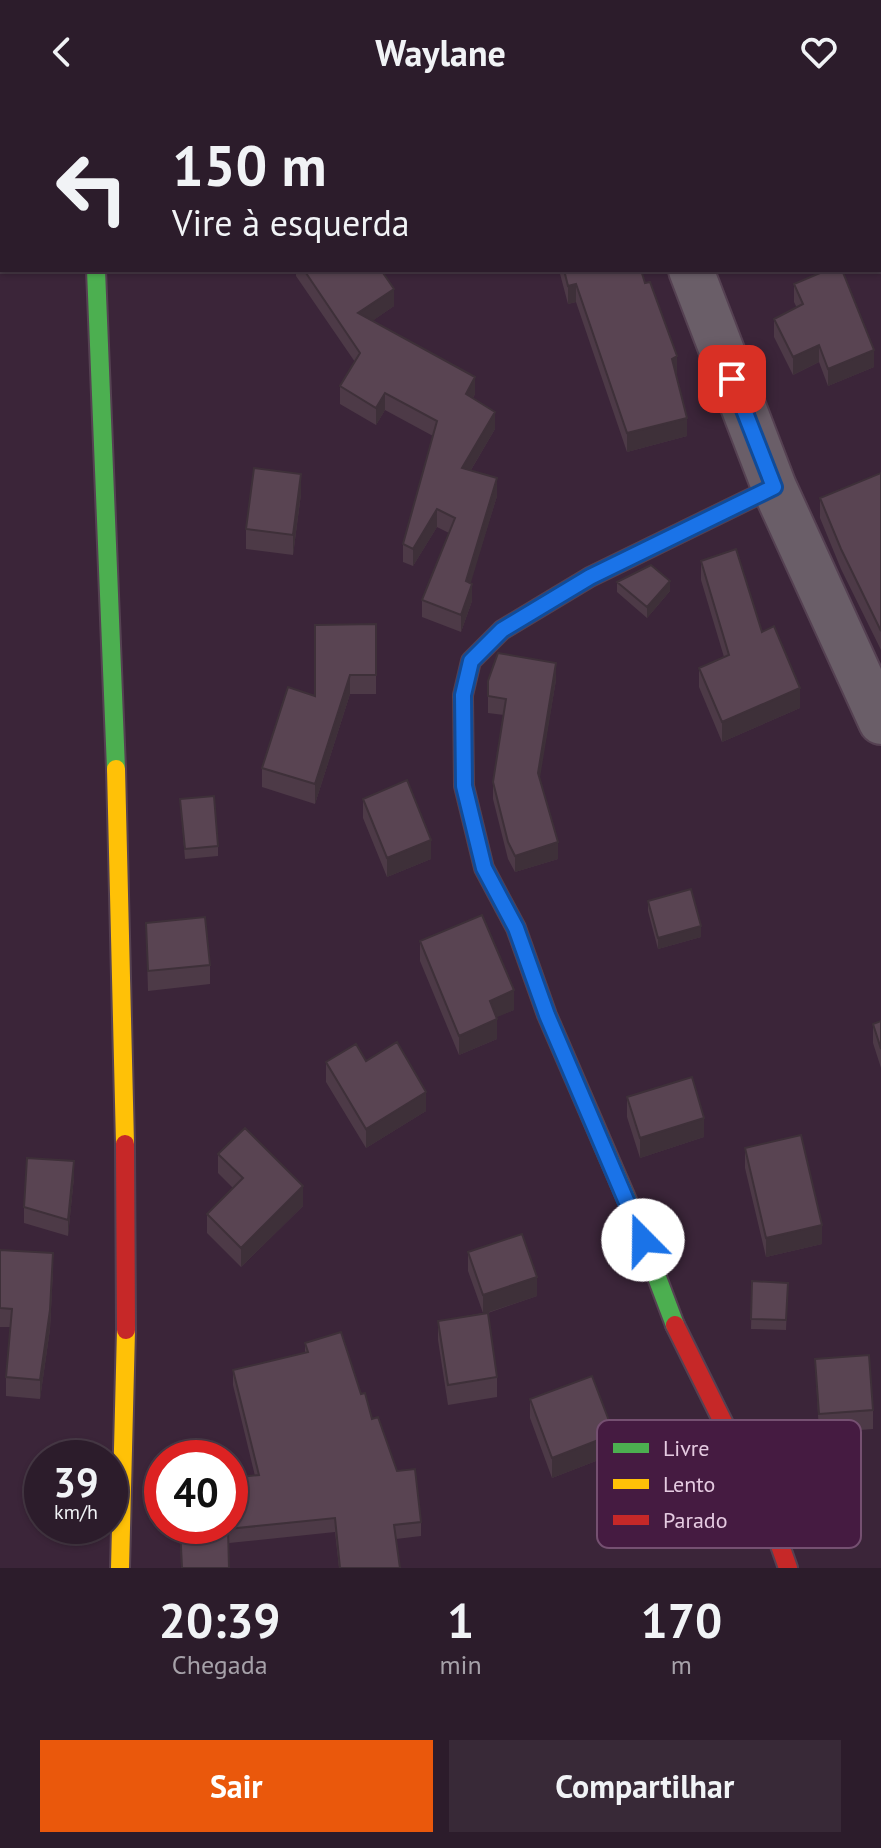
<!DOCTYPE html>
<html lang="pt">
<head>
<meta charset="utf-8">
<style>
	:root { --surface:#2c1c2b; --page:#382937; --text:#f1f3f6; --muted:#a6a1a9; --line:#483a47; --accent:#ea580c }
	body { margin:0; font-family:"PT Sans",sans-serif; background:var(--page); color:var(--text); height:100vh; display:flex; flex-direction:column; font-size:30px; white-space:nowrap }
	* { box-sizing:border-box; margin:0 }
	p { font-size:26px; color:var(--muted) }
	.icon { flex:none; width:44px; height:44px; fill:none; stroke:currentColor; stroke-width:2; stroke-linecap:round; stroke-linejoin:round }
	.map { position:relative; height:1464px; overflow:hidden }
	.side { display:flex; flex-direction:column; background:var(--surface); flex:1 }
	.side>* { flex:none }
	.hud { position:absolute; left:0px; top:0px; width:882px; height:168px; box-shadow:0 2px 6px #0004,0 0 0 2px var(--line); background:#2c1c2b; color:var(--text); overflow:hidden }
	.speed { position:absolute; left:24px; top:1336px; display:flex; gap:16px; font-size:40px; font-weight:700; text-align:center }
	.speed>* { display:grid; place-content:center; width:104px; height:104px; border-radius:50%; background:var(--surface); box-shadow:0 2px 6px #0004,0 0 0 2px var(--line); line-height:1 }
	.speed small { font-size:20px; font-weight:400 }
	.speed .limit { border:12px solid #d22; background:#fff; color:#111 }
	.pin { position:absolute; display:grid; place-items:center; width:68px; height:68px; color:#fff; margin:-34px; border-radius:16px; box-shadow:0 4px 12px #0006 }
	.me { position:absolute; width:88px; margin:-44px; rotate:338deg; stroke-linejoin:round; filter:drop-shadow(0 0 6px #0008) }
	.turn { display:flex; align-items:center; gap:28px; height:168px; padding:0 40px; font-size:36px }
	.turn .icon { width:104px; height:104px; stroke-width:2.5 }
	.turn b { display:block; font-size:56px; line-height:68px }
	.eta { display:flex; justify-content:space-evenly; align-items:center; height:136px; text-align:center }
	.eta b { font-size:48px; font-weight:800; line-height:56px }
	.primary-button { display:flex; gap:16px; margin-top:auto; padding:16px 40px }
	.primary-button a { flex:1; height:92px; border-radius:0px; background:var(--accent); color:#fff; font-size:32px; font-weight:800; line-height:92px; text-align:center }
	.primary-button a+a { background:var(--page); color:var(--text) }
	header { display:flex; justify-content:space-between; align-items:center; height:104px; padding:0 40px; background:var(--surface); font-size:36px; font-weight:800 }
	.map>svg:first-child { display:block }
	.lines { fill:none; stroke-linecap:round; stroke-linejoin:round }
	.street-casing { stroke:#554152; stroke-width:48 }
	.fast-casing { stroke:#554152; stroke-width:22 }
	.slow-casing { stroke:#554152; stroke-width:22 }
	.jam-casing { stroke:#554152; stroke-width:22 }
	.street { stroke:#6a5e68; stroke-width:44 }
	.fast { stroke:#4caf50; stroke-width:18 }
	.slow { stroke:#ffc107; stroke-width:18 }
	.jam { stroke:#c62828; stroke-width:18 }
	.wall { fill:#4d3a47 }
	.shaded-wall { fill:#3e3039 }
	.building { fill:#594452; stroke:#3e3039; stroke-width:2 }
	.route-casing { stroke:#114b97; stroke-width:20 }
	.route { stroke:#1a73e8; stroke-width:14 }
	.key { fill:#451b41; stroke:#755071; stroke-width:2 }
	.key-label { font-size:22px; fill:#e5cbe1 }
</style>
</head>
<body>
<header><svg class="icon" aria-label="back" viewBox="0 0 24 24"><path d="M15 5l-7 7 7 7"/></svg>Waylane<svg class="icon" aria-label="heart" viewBox="0 0 24 24"><path d="M12 20l-8-8c-3-5 5-10 8-4 3-6 11-1 8 4z"/></svg></header>
<div class="map">
<svg width="881" height="1464" viewBox="0 0 881 1464">
	<rect width="100%" height="100%" fill="#3b2539"/>
	<g class="lines">
		<defs>
			<path id="street" d="M 637,0 L 637,2
				M 384,2 L 387,0
				M 691,166 L 774,383 L 881,618"/>
			<path id="fast" d="M 91,0 L 91,2
				M 96,166 L 116,665
				M 675,1221 L 633,1110 L 547,911 L 516,824 L 484,764 L 464,682 L 463,591 L 471,557 L 502,526 L 590,473 L 774,383"/>
			<path id="slow" d="M 116,665 L 125,1040
				M 120,1464 L 126,1226"/>
			<path id="jam" d="M 125,1040 L 126,1226
				M 675,1221 L 770,1413 L 788,1464"/>
		</defs>
		<use href="#street" class="street-casing"/>
		<use href="#fast" class="fast-casing"/>
		<use href="#slow" class="slow-casing"/>
		<use href="#jam" class="jam-casing"/>
		<use href="#street" class="street"/>
		<use href="#fast" class="fast"/>
		<use href="#slow" class="slow"/>
		<use href="#jam" class="jam"/>
	</g>
	<path class="wall" d="M 296,166 L 381,166 L 394,202 L 372,217 L 475,290 L 473,294 L 495,325 L 471,366 L 497,392 L 470,479 L 472,497 L 461,528 L 422,513 L 422,496 L 449,429 L 437,423 L 413,462 L 403,458 L 403,440 L 433,332 L 385,306 L 376,321 L 340,300 L 340,282 L 355,258 L 296,172 Z
		M 559,166 L 641,166 L 677,271 L 676,271 L 687,332 L 627,348 L 576,198 L 568,200 Z
		M 794,180 L 874,263 L 828,282 L 819,258 L 793,271 L 774,233 L 774,215 L 797,204 L 794,198 Z
		M 881,369 L 881,546 L 841,465 L 820,414 L 820,394 Z
		M 301,390 L 293,451 L 246,445 L 246,425 Z
		M 701,457 L 762,528 L 800,604 L 722,638 L 699,583 L 699,564 L 724,553 L 701,476 Z
		M 617,478 L 670,487 L 647,514 L 617,488 Z
		M 376,520 L 376,590 L 350,590 L 315,700 L 262,683 L 262,664 L 315,592 Z
		M 556,576 L 539,675 L 558,755 L 515,768 L 508,755 L 493,695 L 493,678 L 504,611 L 488,609 L 488,577 Z
		M 180,695 L 218,742 L 218,752 L 185,755 Z
		M 363,695 L 431,755 L 387,773 L 363,714 Z
		M 648,797 L 701,833 L 658,845 L 648,807 Z
		M 146,819 L 210,861 L 210,880 L 148,887 Z
		M 420,837 L 514,906 L 496,913 L 497,935 L 459,951 L 420,857 Z
		M 881,917 L 881,964 L 873,939 L 873,920 Z
		M 366,957 L 426,1007 L 366,1044 L 326,978 L 326,958 Z
		M 627,993 L 704,1033 L 640,1054 L 627,1013 Z
		M 745,1044 L 822,1140 L 766,1153 L 745,1064 Z
		M 218,1050 L 303,1102 L 241,1163 L 207,1129 L 207,1110 L 233,1084 L 218,1069 Z
		M 74,1073 L 68,1132 L 24,1119 L 24,1103 Z
		M 0,1146 L 53,1167 L 50,1225 L 40,1295 L 6,1292 L 6,1273 L 11,1223 L 0,1223 Z
		M 468,1148 L 537,1192 L 488,1209 L 497,1273 L 497,1293 L 448,1301 L 438,1236 L 438,1217 L 483,1209 L 468,1167 Z
		M 752,1177 L 788,1179 L 786,1226 L 751,1225 Z
		M 305,1239 L 361,1290 L 421,1418 L 421,1432 L 396,1435 L 400,1464 L 339,1464 L 335,1428 L 229,1439 L 229,1464 L 181,1464 L 180,1422 L 230,1422 L 255,1372 L 233,1281 L 233,1266 L 305,1249 Z
		M 815,1255 L 873,1306 L 873,1325 L 819,1329 Z
		M 530,1295 L 614,1350 L 552,1374 L 530,1314 Z"/>
	<path class="shaded-wall" d="M 180,0 L 251,0 L 251,2 L 180,2 Z
		M 576,180 L 576,198 L 568,200 L 568,182 Z
		M 394,185 L 394,202 L 358,227 L 358,209 Z
		M 819,241 L 819,258 L 793,271 L 793,253 Z
		M 874,246 L 874,263 L 828,282 L 828,265 Z
		M 677,252 L 677,271 L 672,273 L 672,255 Z
		M 475,273 L 475,290 L 466,307 L 466,290 Z
		M 385,289 L 385,306 L 376,321 L 376,304 Z
		M 495,308 L 495,325 L 462,381 L 462,364 Z
		M 687,314 L 687,332 L 627,348 L 627,329 Z
		M 301,370 L 301,390 L 293,451 L 293,431 Z
		M 497,374 L 497,392 L 466,495 L 466,477 Z
		M 437,405 L 437,423 L 413,462 L 413,445 Z
		M 670,477 L 670,487 L 647,514 L 647,503 Z
		M 472,480 L 472,497 L 461,528 L 461,511 Z
		M 556,559 L 556,576 L 538,686 L 538,669 Z
		M 350,571 L 350,590 L 315,700 L 315,680 Z
		M 800,584 L 800,604 L 722,638 L 722,618 Z
		M 431,736 L 431,755 L 387,773 L 387,754 Z
		M 558,738 L 558,755 L 515,768 L 515,752 Z
		M 701,822 L 701,833 L 658,845 L 658,834 Z
		M 514,886 L 514,906 L 490,916 L 490,897 Z
		M 497,915 L 497,935 L 459,951 L 459,932 Z
		M 426,988 L 426,1007 L 366,1044 L 366,1025 Z
		M 704,1014 L 704,1033 L 640,1054 L 640,1034 Z
		M 74,1057 L 74,1073 L 68,1132 L 68,1116 Z
		M 303,1082 L 303,1102 L 241,1163 L 241,1144 Z
		M 822,1121 L 822,1140 L 766,1153 L 766,1134 Z
		M 53,1149 L 50,1225 L 40,1295 L 40,1276 Z
		M 537,1173 L 537,1192 L 483,1210 L 483,1191 Z
		M 614,1330 L 614,1350 L 552,1374 L 552,1354 Z"/>
	<path class="building" d="M 532,0 L 580,0 L 578,2 L 530,2 Z
		M 659,0 L 687,0 L 681,2 L 660,2 Z
		M 304,166 L 381,166 L 394,185 L 358,209 L 475,273 L 466,290 L 495,308 L 462,364 L 497,374 L 466,477 L 472,480 L 461,511 L 422,496 L 455,414 L 437,405 L 413,445 L 403,440 L 437,317 L 385,289 L 376,304 L 340,282 L 360,249 Z
		M 564,166 L 641,166 L 645,179 L 650,178 L 677,252 L 672,255 L 687,314 L 627,329 L 576,180 L 568,182 Z
		M 827,166 L 842,166 L 874,246 L 828,265 L 819,241 L 793,253 L 774,215 L 803,200 L 794,180 Z
		M 254,364 L 301,370 L 293,431 L 246,425 Z
		M 881,369 L 881,527 L 841,445 L 820,394 Z
		M 736,445 L 762,528 L 774,522 L 800,584 L 722,618 L 699,564 L 729,551 L 701,457 Z
		M 651,461 L 670,477 L 647,503 L 617,478 Z
		M 376,520 L 376,571 L 350,571 L 315,680 L 262,664 L 288,583 L 315,592 L 315,521 Z
		M 498,549 L 556,559 L 538,669 L 558,738 L 515,752 L 508,738 L 493,678 L 506,595 L 488,592 L 488,577 Z
		M 407,676 L 431,736 L 387,754 L 363,695 Z
		M 214,692 L 218,742 L 185,745 L 180,695 Z
		M 691,785 L 701,822 L 658,834 L 648,797 Z
		M 482,811 L 514,886 L 490,897 L 497,915 L 459,932 L 420,837 Z
		M 205,813 L 210,861 L 148,867 L 146,819 Z
		M 881,917 L 881,945 L 873,920 Z
		M 397,938 L 426,988 L 366,1025 L 326,958 L 356,940 L 366,957 Z
		M 692,973 L 704,1014 L 640,1034 L 627,993 Z
		M 245,1024 L 303,1082 L 241,1144 L 207,1110 L 243,1074 L 218,1050 Z
		M 801,1031 L 822,1121 L 766,1134 L 745,1044 Z
		M 27,1054 L 74,1057 L 68,1116 L 24,1103 Z
		M 522,1130 L 537,1173 L 483,1191 L 468,1148 Z
		M 0,1146 L 53,1149 L 50,1206 L 40,1276 L 6,1273 L 12,1205 L 0,1204 Z
		M 752,1177 L 788,1179 L 786,1216 L 751,1215 Z
		M 488,1209 L 497,1273 L 448,1281 L 438,1217 Z
		M 341,1228 L 361,1290 L 365,1289 L 372,1315 L 378,1313 L 397,1367 L 415,1365 L 421,1418 L 394,1421 L 400,1464 L 340,1464 L 335,1414 L 228,1425 L 229,1464 L 182,1464 L 180,1422 L 230,1422 L 230,1374 L 259,1371 L 233,1266 L 308,1248 L 305,1239 Z
		M 869,1251 L 873,1306 L 819,1310 L 815,1255 Z
		M 592,1272 L 614,1330 L 552,1354 L 530,1295 Z"/>
	<g class="lines">
		<defs>
			<path id="route" d="M 643,1136 L 547,911 L 516,824 L 484,764 L 464,682 L 463,591 L 471,557 L 502,526 L 590,473 L 774,383 L 732,275"/>
		</defs>
		<use href="#route" class="route-casing"/>
		<use href="#route" class="route"/>
	</g>
	<rect x="597" y="1316" width="264" height="128" rx="12" class="key"/>
	<rect x="613" y="1339" width="36" height="10" fill="#4caf50"/>
	<rect x="613" y="1375" width="36" height="10" fill="#ffc107"/>
	<rect x="613" y="1411" width="36" height="10" fill="#c62828"/>
	<g class="key-label">
		<text x="663" y="1352">Livre</text>
		<text x="663" y="1388">Lento</text>
		<text x="663" y="1424">Parado</text>
	</g>
</svg>
<div class="speed"><div>39<small>km/h</small></div><div class="limit">40</div></div>
<div class="pin" style="left:732px;top:275px;background:#d93025"><svg class="icon" aria-label="arrive" viewBox="0 0 24 24"><path d="M6 21V4h12l-3 4 3 4H6"/></svg></div>
<svg class="me" style="left:643px;top:1136px" viewBox="-20 -20 40 40"><circle r="19" fill="#fff"/><path d="M0-13L10 11 0 6-10 11z" fill="#1a73e8"/></svg>
<div class="hud">
<div class="turn"><svg class="icon" aria-label="left" viewBox="0 0 24 24"><path d="M17 20v-9H6M10 6l-5 5 5 5"/></svg><div><b>150 m</b>Vire à esquerda</div></div>
</div>
</div>
<section class="side">
<div class="eta">
<div><b>20:39</b><p>Chegada</p></div>
<div><b>1</b><p>min</p></div>
<div><b>170</b><p>m</p></div>
</div>
<div class="primary-button"><a>Sair</a><a>Compartilhar</a></div>
</section>
</body>
</html>
